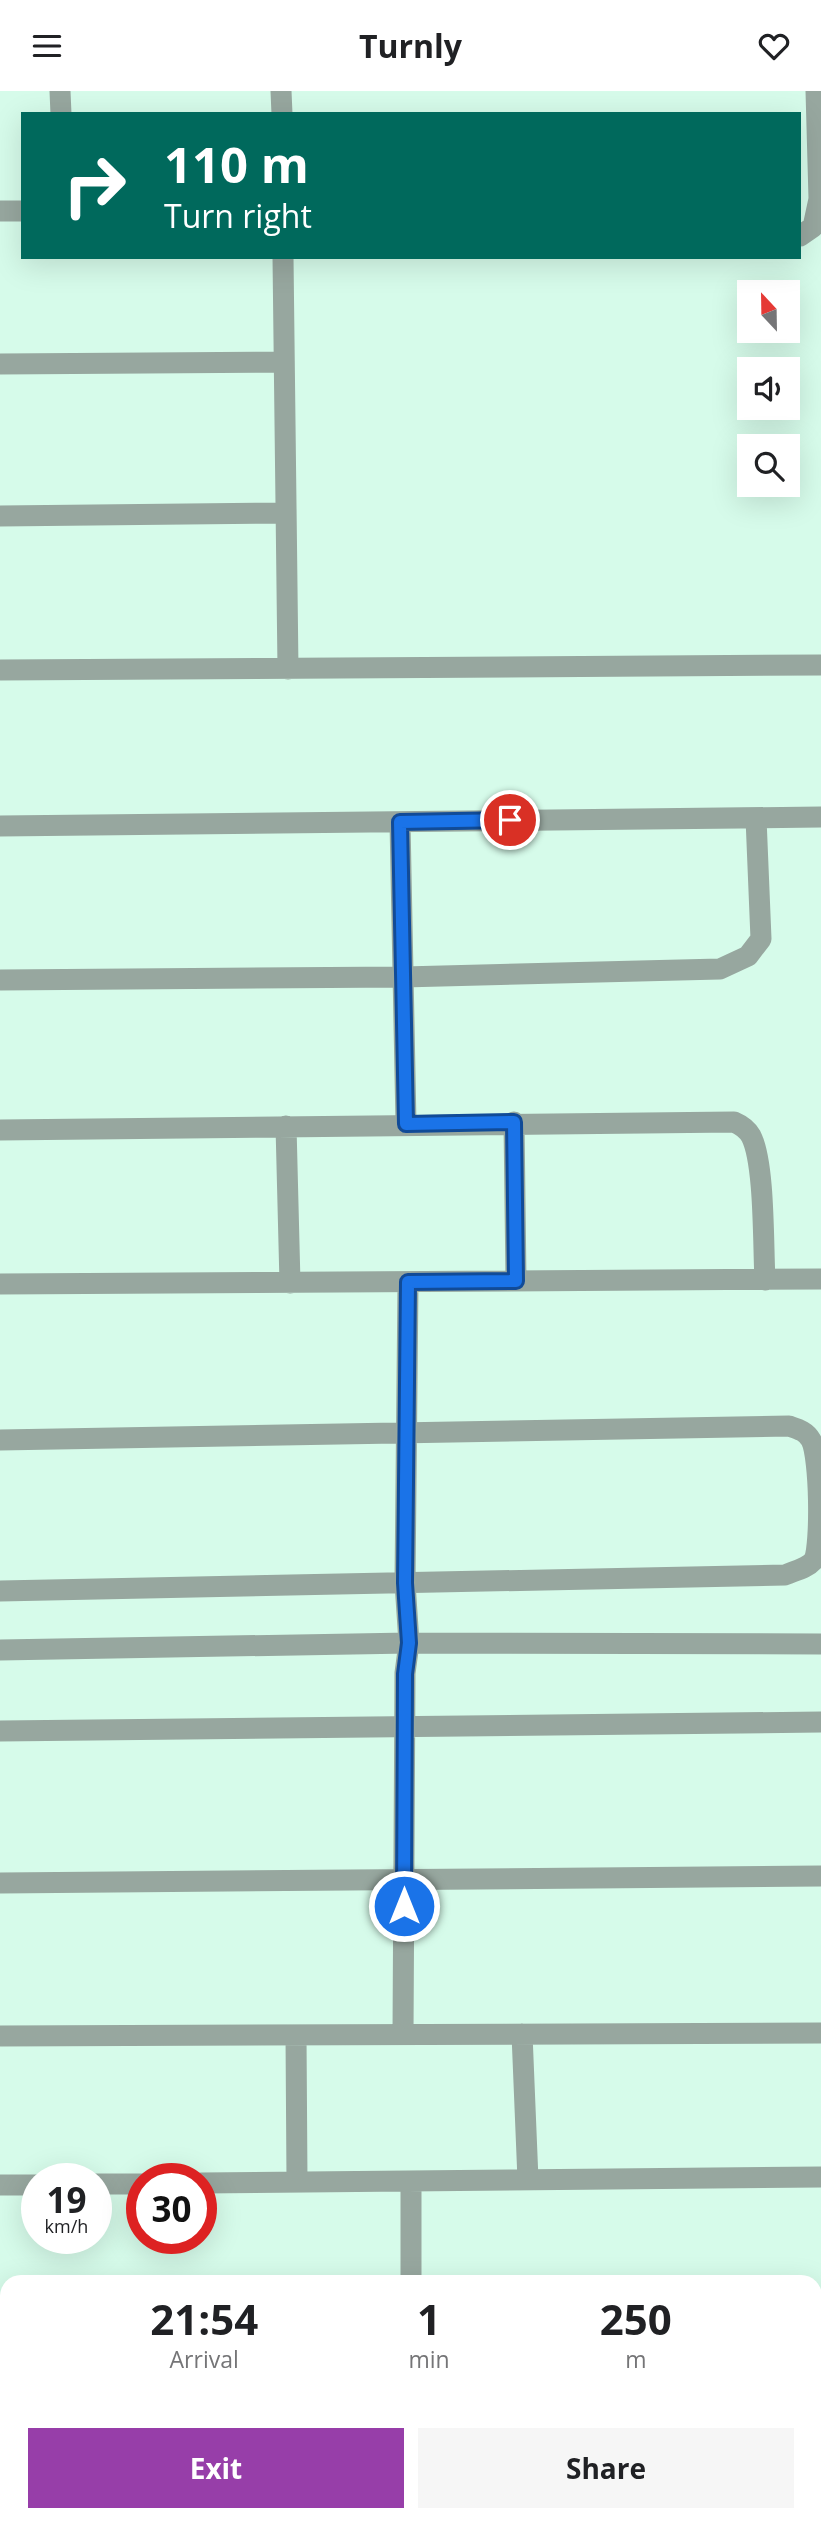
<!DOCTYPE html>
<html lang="en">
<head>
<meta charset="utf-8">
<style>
	:root { --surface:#fff; --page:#f6f6f6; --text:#202124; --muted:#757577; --accent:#973ea9 }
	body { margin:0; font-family:"Open Sans",sans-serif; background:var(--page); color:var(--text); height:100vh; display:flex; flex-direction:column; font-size:26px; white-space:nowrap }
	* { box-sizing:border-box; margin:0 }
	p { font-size:23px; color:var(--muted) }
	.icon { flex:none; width:38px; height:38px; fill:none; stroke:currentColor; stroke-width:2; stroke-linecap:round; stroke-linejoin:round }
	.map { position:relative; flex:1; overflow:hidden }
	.sheet { position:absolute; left:0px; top:2184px; width:822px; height:247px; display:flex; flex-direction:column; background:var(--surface); border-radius:21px 21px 0 0; box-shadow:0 7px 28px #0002 }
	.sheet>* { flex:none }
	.guide { position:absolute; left:21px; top:21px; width:780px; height:147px; border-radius:0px; box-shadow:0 7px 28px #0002; background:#00695c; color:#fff; overflow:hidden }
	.needle { width:46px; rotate:338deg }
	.tools { position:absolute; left:737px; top:189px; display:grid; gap:14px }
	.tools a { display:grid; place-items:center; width:63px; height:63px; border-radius:0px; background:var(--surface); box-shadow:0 7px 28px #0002; font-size:35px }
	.speed { position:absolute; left:21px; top:2072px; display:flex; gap:14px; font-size:35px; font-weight:700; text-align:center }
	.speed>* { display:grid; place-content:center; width:91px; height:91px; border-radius:50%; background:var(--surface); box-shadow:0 7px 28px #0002; line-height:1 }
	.speed small { font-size:18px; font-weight:400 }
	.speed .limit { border:10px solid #d22; background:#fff; color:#111 }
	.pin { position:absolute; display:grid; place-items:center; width:60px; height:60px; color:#fff; margin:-30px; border:4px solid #fff; border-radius:50%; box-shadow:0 2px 7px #0007 }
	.me { position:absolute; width:77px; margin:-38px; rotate:0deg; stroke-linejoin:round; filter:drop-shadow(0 0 5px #0008) }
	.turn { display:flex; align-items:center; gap:24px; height:147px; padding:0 28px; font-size:32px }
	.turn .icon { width:91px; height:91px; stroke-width:2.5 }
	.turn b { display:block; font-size:49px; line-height:60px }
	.eta { display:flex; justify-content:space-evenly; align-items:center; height:119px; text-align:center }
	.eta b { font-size:42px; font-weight:700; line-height:49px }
	.button { display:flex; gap:14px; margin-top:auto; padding:14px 28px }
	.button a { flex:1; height:80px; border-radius:0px; background:var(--accent); color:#fff; font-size:28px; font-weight:700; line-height:80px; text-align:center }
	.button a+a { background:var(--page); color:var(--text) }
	header { display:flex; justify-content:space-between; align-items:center; height:91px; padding:0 28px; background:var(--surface); font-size:32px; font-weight:700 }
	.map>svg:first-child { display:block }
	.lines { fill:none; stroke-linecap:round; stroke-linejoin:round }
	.minor { stroke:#97a79f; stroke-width:21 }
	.route-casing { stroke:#114b97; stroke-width:18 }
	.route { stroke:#1a73e8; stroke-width:12 }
</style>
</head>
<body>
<header><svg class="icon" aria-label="menu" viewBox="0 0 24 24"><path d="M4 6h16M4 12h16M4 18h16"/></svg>Turnly<svg class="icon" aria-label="heart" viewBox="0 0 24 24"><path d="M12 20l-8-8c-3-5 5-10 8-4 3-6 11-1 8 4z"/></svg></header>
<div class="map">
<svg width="821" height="2430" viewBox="0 0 821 2430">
	<rect width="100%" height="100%" fill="#d6fbea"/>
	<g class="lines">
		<path class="minor" d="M 60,0 L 61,23
			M 281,0 L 282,23
			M 0,120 L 23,120
			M 800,145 L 813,136 L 819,108 L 816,0
			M 283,166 L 288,578
			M 0,273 L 284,271
			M 0,425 L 286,422
			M 0,579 L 821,574
			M 400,731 L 406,1033
			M 0,735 L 821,726
			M 0,889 L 403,886 L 720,878 L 748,865 L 761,848 L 756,727
			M 514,1031 L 516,1190
			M 286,1035 L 290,1192
			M 0,1039 L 734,1031 C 741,1034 747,1038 751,1045 C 765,1072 763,1155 765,1189
			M 0,1193 L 821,1188
			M 0,1349 L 789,1335 C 798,1338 806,1340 811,1349 C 820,1366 821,1454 814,1469 C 808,1477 794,1480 785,1484 L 0,1500
			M 0,1559 L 409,1552 L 821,1553
			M 0,1640 L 821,1631
			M 0,1792 L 821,1785
			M 403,1943 L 405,1582 L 409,1552 L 405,1492 L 408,1191
			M 522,1943 L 528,2089
			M 296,1944 L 297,2091
			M 0,1945 L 821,1942
			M 411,2091 L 411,2191
			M 201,2092 L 821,2086
			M 96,2093 L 142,2093
			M 0,2094 L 37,2094
			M 816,2241 L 821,2241
			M 0,2248 L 7,2248
			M 816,2391 L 821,2391
			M 0,2400 L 7,2400
			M 413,2424 L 413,2430"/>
	</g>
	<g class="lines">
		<defs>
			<path id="route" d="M 404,1815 L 405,1583 L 409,1552 L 405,1492 L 408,1191 L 516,1190 L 514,1031 L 406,1033 L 400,731 L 510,729"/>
		</defs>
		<use href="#route" class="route-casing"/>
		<use href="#route" class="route"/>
	</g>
</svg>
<div class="tools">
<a><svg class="needle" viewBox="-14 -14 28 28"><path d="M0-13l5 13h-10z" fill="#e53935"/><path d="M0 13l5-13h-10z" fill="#757577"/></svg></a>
<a><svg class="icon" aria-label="sound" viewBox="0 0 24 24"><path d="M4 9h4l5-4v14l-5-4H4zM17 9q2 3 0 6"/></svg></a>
<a><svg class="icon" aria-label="search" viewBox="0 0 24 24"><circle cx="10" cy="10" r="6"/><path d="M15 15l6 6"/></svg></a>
</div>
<div class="speed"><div>19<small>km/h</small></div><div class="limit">30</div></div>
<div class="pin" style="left:510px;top:729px;background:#d93025"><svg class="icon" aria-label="arrive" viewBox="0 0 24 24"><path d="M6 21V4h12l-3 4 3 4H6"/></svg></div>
<svg class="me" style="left:404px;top:1815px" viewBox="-20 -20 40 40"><circle r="17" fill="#1a73e8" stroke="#fff" stroke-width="3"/><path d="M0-11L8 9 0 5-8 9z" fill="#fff"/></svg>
<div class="guide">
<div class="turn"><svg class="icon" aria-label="right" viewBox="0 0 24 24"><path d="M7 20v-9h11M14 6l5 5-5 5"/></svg><div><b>110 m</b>Turn right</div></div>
</div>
<section class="sheet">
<div class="eta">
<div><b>21:54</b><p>Arrival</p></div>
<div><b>1</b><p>min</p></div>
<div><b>250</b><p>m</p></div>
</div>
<div class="button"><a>Exit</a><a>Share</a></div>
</section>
</div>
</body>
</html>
